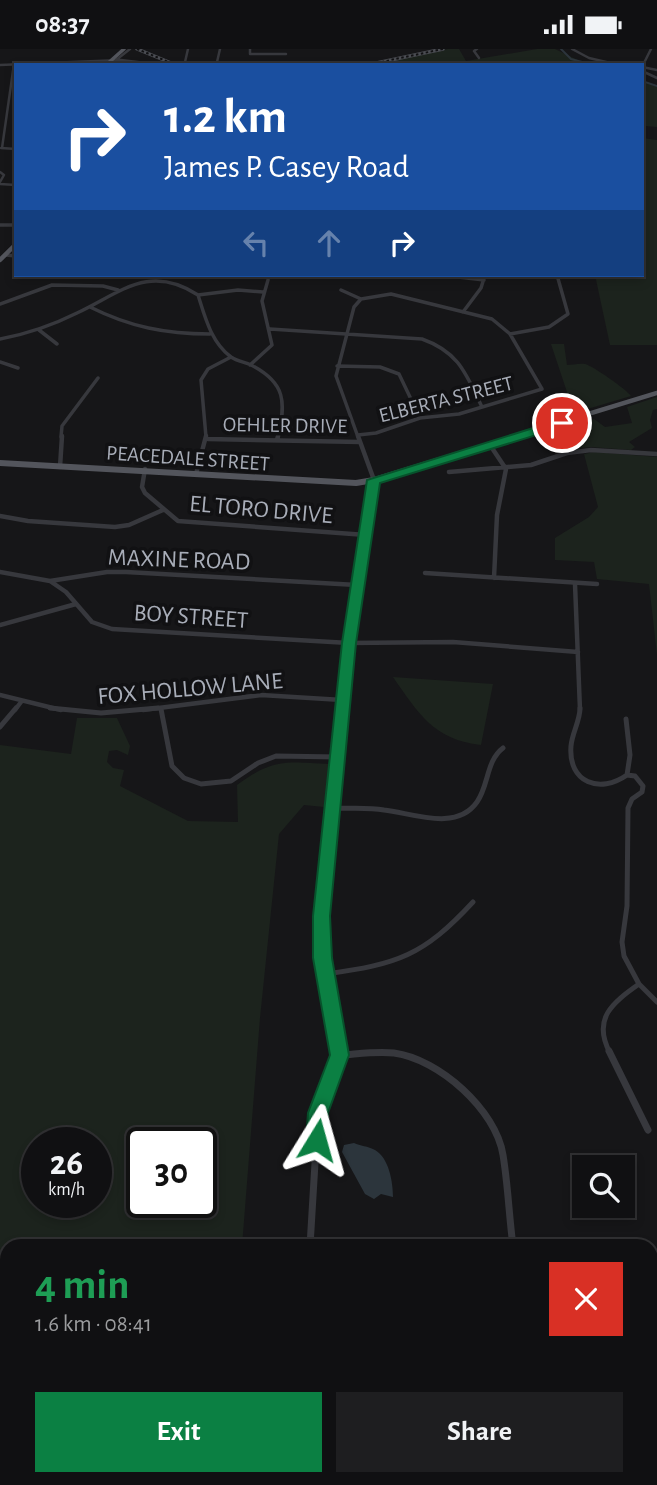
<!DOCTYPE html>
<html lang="en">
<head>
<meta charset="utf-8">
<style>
	:root { --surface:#101012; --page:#1e1e20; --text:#f1f3f6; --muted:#9c9d9f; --line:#303032; --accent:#0b8043 }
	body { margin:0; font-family:"Alegreya Sans",sans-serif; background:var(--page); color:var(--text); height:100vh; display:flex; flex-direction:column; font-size:26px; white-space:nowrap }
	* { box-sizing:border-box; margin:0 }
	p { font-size:23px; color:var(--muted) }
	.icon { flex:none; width:38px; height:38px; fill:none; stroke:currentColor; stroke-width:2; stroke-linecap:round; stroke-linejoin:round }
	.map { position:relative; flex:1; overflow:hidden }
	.drawer { position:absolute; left:0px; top:1190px; width:658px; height:247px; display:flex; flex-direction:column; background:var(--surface); border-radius:21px 21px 0 0; box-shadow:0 4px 10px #0003,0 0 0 2px var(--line) }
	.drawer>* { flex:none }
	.banner { position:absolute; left:14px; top:14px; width:630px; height:214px; border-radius:0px; box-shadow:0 4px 10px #0003,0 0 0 2px var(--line); background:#1a4fa0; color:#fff; overflow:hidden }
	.buttons { position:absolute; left:572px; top:1106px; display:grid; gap:14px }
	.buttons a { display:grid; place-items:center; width:63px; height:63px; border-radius:0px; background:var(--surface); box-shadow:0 4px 10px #0003,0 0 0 2px var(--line); font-size:35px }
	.speed { position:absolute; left:21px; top:1078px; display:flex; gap:14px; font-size:35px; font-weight:700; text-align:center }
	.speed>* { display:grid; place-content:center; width:91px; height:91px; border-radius:50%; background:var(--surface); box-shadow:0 4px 10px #0003,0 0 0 2px var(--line); line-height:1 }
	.speed small { font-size:18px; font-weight:400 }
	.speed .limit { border:4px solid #111; border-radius:10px; background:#fff; color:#111 }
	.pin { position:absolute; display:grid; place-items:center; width:60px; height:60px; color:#fff; margin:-30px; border:4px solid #fff; border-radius:50%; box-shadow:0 2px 7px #0007 }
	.me { position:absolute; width:77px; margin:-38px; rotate:8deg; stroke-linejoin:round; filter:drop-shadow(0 0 5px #0008) }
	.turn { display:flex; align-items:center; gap:24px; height:147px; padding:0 35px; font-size:32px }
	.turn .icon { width:91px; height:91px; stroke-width:2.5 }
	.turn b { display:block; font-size:49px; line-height:60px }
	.lanes { display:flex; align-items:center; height:66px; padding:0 35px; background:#0003; justify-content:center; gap:35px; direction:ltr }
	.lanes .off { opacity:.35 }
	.round { display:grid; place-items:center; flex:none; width:74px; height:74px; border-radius:0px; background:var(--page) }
	.overview { display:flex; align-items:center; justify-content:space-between; height:119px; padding:0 35px }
	h1 { font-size:42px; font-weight:700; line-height:52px; color:#1e9e55 }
	.cta { display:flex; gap:14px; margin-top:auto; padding:14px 35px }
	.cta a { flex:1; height:80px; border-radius:0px; background:var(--accent); color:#fff; font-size:28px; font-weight:700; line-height:80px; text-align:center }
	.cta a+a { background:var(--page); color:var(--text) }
	.status { display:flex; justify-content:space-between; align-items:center; height:49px; padding:0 35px; background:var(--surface); direction:ltr }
	.status svg { height:19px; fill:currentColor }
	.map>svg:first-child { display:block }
	.green { fill:#1c231d; fill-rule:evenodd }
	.water { fill:#2c353c }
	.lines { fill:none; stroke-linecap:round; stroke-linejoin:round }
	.stream { stroke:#2c353c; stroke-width:2 }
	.minor-far4 { stroke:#37383d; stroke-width:2.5 }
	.minor-far3 { stroke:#37383d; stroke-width:3.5 }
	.minor-far2 { stroke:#37383d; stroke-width:4.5 }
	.minor-far1 { stroke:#37383d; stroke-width:5 }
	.minor { stroke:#37383d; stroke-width:7 }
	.major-far2 { stroke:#53555c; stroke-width:3.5 }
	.major-far1 { stroke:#53555c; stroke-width:4.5 }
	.major { stroke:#53555c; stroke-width:6 }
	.rail-casing { stroke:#4a4c52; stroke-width:3.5 }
	.rail { stroke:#111113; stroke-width:2; stroke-dasharray:2.5; stroke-linecap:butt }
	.minor-bridge { stroke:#37383d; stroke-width:2.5 }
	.route { fill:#0b8043; stroke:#07532c; stroke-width:2 }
	.labels { text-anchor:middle; stroke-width:7; stroke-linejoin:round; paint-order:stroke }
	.far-street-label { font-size:21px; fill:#a8adb8; stroke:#111113 }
	.street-label { font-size:24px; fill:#a8adb8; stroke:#111113 }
</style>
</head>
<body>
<div class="status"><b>08:37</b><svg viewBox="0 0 49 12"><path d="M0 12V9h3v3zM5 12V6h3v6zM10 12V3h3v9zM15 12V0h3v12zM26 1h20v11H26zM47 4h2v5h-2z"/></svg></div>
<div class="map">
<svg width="657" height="1436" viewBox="0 0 657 1436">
	<rect width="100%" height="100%" fill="#161618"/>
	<path class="green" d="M 448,0 L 459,0 L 466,12 L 537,0 L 555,0 L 588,16 L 369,16 Z
		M 642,33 L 657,38 L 657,78 L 646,77 L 642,85 Z
		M 642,89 L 657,91 L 657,296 L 610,296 L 595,226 L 642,226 Z
		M 551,295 L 564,295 L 567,316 C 572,316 579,314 585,315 C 593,317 626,340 631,347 L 574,364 Z
		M 657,348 L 657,360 L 653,361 L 650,371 L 652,379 L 629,393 L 635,398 L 631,401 L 591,398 L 580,399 L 568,377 L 594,370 L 605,378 L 632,374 L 627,358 Z
		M 595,403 L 657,408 L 657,606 L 649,535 L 597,530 L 594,513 L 555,511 L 555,489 L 589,468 L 598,458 L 584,405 Z
		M 393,628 L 493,635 L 481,696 C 434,691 418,664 393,628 Z
		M 77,669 L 117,669 L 130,697 L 128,706 L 117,701 L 109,702 L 107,713 L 113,719 L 124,721 L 120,737 L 188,772 L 238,773 L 237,736 C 274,709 285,713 329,715 L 324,758 L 304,756 L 279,785 L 260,969 L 242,1197 L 7,1197 L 7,1384 L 0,1383 L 0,696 L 71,705 ZM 37,1094 L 96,1094 L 96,1153 L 37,1153 ZM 142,1094 L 201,1094 L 201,1153 L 142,1153 Z
		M 657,1338 L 657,1436 L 593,1436 L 594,1430 L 651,1430 L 651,1339 Z"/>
	<path class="water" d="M 354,1094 C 360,1097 368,1097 375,1101 C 389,1109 393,1133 393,1148 L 381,1145 L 374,1150 L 365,1145 L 342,1103 L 344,1096 Z"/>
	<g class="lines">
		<path class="stream" d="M 561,0 L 571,10 L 593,16
			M 642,32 L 657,37"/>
		<path class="minor-far4" d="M 250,0 L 250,5 L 286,5
			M 477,0 L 474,2 L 479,9
			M 572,0 L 589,9 L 619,16
			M 116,11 L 130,0
			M 185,13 L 188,0
			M 217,13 L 220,0
			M 178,14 L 299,16
			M 0,16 L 121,11 L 162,16
			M 642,18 L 651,0
			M 642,18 L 657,21
			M 642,22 L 657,29
			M 1,99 L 16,100
			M 2,99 L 14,15
			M 0,123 L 4,126 L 0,133
			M 0,135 L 16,136"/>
		<path class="minor-far3" d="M 0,176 L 16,176
			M 6,206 L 16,207
			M 441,226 L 484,231
			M 341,241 L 361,250
			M 198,246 L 238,241 L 263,243
			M 0,255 L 52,236 L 103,237 L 118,241
			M 90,258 C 130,278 166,285 210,285
			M 463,263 L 481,239 L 485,226
			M 270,280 L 422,290 C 459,303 466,325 482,358
			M 39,281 L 57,295
			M 510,285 L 549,278 L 568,265 L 557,226
			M 0,290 C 27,285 53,276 77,264 C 120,244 149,214 198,246 C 205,268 211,293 231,308 C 237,312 244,313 251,316 C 286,334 286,353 278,388
			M 0,313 L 18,319
			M 250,316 L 272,296 L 262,252 L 268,231
			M 337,317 L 380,318 L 399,325 L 420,369
			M 358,386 L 376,384 L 420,369 L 459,365 L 542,340 L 510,285 L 492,270 L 391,245 L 361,250 L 354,258 L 336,327 L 358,388
			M 61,388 L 62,377 L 98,329
			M 206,388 L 201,331 L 208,320 L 231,308"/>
		<path class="minor-far2" d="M 208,390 L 360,393
			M 277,391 L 278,387
			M 490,396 L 506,420 L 497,466 L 494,529
			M 60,418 L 62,387
			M 145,420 L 142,438 L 145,444 L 178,472 L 366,486
			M 449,423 L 531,416 L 567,404 L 591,401 L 657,405
			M 196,425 L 206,387
			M 0,467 L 28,472 L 115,478 L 129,476 L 163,461
			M 0,523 L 50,532 L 107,523 L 126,523 L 357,536
			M 425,524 L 597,535
			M 50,532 L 66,543 L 92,573 L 112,580 L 349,594 L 453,593 L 578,603
			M 575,535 L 580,661
			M 0,576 L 76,555
			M 0,646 L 61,661
			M 15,661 L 21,653
			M 143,661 L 261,646 L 342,651
			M 342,661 L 349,594 L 374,440 L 374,431 L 358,387"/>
		<path class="minor-far1" d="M 50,659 L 101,664 L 158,659
			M 580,659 C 580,672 572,684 571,697 C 568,734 600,745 627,726 L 635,727 L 643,737 L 642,743 L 632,750 L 628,759 L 627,857 L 622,893 L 624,907 L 639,935 L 657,953
			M 161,660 L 172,717 L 184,729 L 201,735 L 231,732 L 258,714 L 276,707 L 338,708
			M 626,670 L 630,706 L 627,726
			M 0,678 L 16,659
			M 334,759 C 351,760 367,758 384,761 C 412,764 456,783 477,753 C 489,736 486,712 503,699
			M 326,925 C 398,915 423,907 473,853
			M 340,1004 L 322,909 L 322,862 L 342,659
			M 610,1004 C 592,970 612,954 639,935"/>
		<path class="minor" d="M 609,1002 L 648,1081
			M 340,1006 C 357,1005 377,1002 394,1004 C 439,1010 496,1061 503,1106 C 508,1136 509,1167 513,1197
			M 310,1197 L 318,1064 L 339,1002
			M 261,1436 L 263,1430
			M 459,1436 L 461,1430"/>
		<path class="major-far2" d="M 106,16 L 124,0"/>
		<path class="major-far1" d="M 0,211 L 16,195
			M 513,388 L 657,344"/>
		<path class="major" d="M 0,414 L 356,434 L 374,431 L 518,387"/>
		<defs>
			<path id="rail" d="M 137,0 L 176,16
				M 367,16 L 443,0"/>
		</defs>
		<use href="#rail" class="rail-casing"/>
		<use href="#rail" class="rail"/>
		<path class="minor-bridge" d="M 173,16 L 178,14"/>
	</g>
	<path class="route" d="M 562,370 L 568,374 L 566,377 L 380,434 L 356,594 L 330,867 L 332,909 L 349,1006 L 328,1064 L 324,1098 L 317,1100 L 309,1098 L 306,1091 L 308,1064 L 330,1006 L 313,909 L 313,867 L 342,594 L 367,431 Z"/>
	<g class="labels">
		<g class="far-street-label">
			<text transform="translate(446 350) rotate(-14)" y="7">ELBERTA STREET</text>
			<text transform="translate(285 376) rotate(1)" y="7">OEHLER DRIVE</text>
			<text transform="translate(188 409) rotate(4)" y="7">PEACEDALE STREET</text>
		</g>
		<g class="street-label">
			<text transform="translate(261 460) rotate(5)" y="8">EL TORO DRIVE</text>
			<text transform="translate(179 510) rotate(2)" y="8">MAXINE ROAD</text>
			<text transform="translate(191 567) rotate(4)" y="8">BOY STREET</text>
			<text transform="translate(190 639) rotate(-5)" y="8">FOX HOLLOW LANE</text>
		</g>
	</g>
</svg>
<div class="buttons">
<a><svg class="icon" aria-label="search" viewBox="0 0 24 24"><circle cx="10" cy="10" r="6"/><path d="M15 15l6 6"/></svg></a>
</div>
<div class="speed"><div>26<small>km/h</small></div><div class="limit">30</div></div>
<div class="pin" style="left:562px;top:374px;background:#d93025"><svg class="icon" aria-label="arrive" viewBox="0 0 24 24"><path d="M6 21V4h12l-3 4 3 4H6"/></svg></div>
<svg class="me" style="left:317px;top:1091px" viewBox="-20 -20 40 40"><path d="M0-17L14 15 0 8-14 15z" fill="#0b8043" stroke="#fff" stroke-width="4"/></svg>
<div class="banner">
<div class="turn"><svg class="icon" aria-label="right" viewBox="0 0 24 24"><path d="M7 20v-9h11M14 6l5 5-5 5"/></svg><div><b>1.2 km</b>James P. Casey Road</div></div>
<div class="lanes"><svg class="icon off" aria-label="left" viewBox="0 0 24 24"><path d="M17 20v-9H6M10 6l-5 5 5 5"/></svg><svg class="icon off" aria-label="ahead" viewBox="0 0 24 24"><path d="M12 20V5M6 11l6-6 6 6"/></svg><svg class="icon" aria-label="right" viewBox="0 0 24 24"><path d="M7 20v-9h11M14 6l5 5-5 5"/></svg></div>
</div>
<section class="drawer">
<div class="overview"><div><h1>4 min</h1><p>1.6 km · 08:41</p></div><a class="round" style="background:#d93025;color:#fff"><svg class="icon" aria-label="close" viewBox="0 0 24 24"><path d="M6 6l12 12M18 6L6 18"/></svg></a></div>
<div class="cta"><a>Exit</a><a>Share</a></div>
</section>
</div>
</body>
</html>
